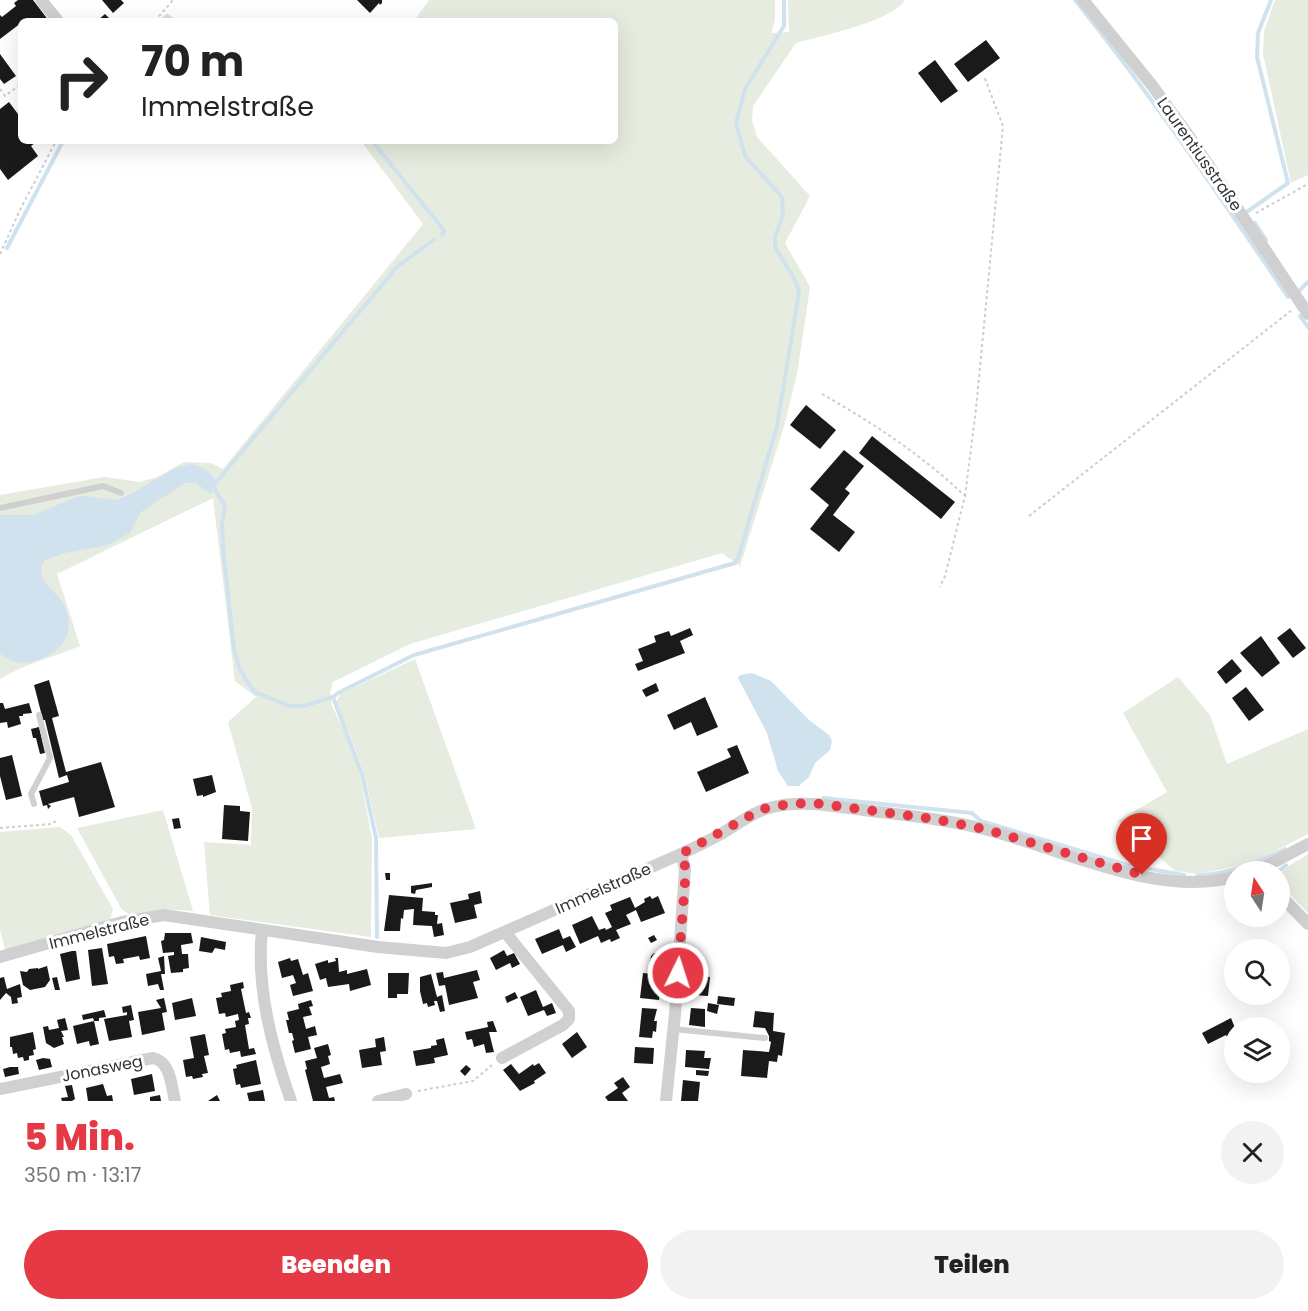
<!DOCTYPE html>
<html lang="de">
<head>
<meta charset="utf-8">
<style>
	:root { --surface:#fff; --page:#f2f2f2; --text:#222; --muted:#767676; --accent:#e63946 }
	body { margin:0; font-family:Poppins,sans-serif; background:var(--page); color:var(--text); height:100vh; display:flex; flex-direction:column; font-size:22px; white-space:nowrap }
	* { box-sizing:border-box; margin:0 }
	p { font-size:20px; color:var(--muted) }
	.icon { flex:none; width:33px; height:33px; fill:none; stroke:currentColor; stroke-width:2; stroke-linecap:round; stroke-linejoin:round }
	.map { position:relative; height:1101px; overflow:hidden }
	.sheet { display:flex; flex-direction:column; background:var(--surface); flex:1 }
	.sheet>* { flex:none }
	.top-card { position:absolute; left:18px; top:18px; width:600px; height:126px; border-radius:9px; box-shadow:0 6px 24px #0002; background:#fff; color:var(--text); overflow:hidden }
	.needle { width:39px; rotate:348deg }
	.controls { position:absolute; left:1224px; top:861px; display:grid; gap:12px }
	.controls a { display:grid; place-items:center; width:66px; height:66px; border-radius:50%; background:var(--surface); box-shadow:0 6px 24px #0002; font-size:30px }
	.pin { position:absolute; display:grid; place-items:center; width:51px; height:51px; color:#fff; margin:-62px -26px; border-radius:50% 50% 50% 0; rotate:-45deg; box-shadow:0 0 6px #0007 }
	.pin .icon { rotate:45deg }
	.me { position:absolute; width:66px; margin:-33px; rotate:4deg; stroke-linejoin:round; filter:drop-shadow(0 0 4px #0008) }
	.turn { display:flex; align-items:center; gap:21px; height:126px; padding:0 24px; font-size:27px }
	.turn .icon { width:78px; height:78px; stroke-width:2.5 }
	.turn b { display:block; font-size:42px; line-height:51px }
	.round { display:grid; place-items:center; flex:none; width:63px; height:63px; border-radius:32px; background:var(--page) }
	.overview { display:flex; align-items:center; justify-content:space-between; height:102px; padding:0 24px }
	h1 { font-size:36px; font-weight:800; line-height:45px; color:var(--accent) }
	.action { display:flex; gap:12px; margin-top:auto; padding:12px 24px }
	.action a { flex:1; height:69px; border-radius:36px; background:var(--accent); color:#fff; font-size:24px; font-weight:800; line-height:69px; text-align:center }
	.action a+a { background:var(--page); color:var(--text) }
	.map>svg:first-child { display:block }
	.green { fill:#e6ecdf }
	.water { fill:#cfe2ee }
	.lines { fill:none; stroke-linecap:round; stroke-linejoin:round }
	.stream { stroke:#cfe2ee; stroke-width:4 }
	.building { fill:#1a1a1a }
	.path { stroke:#cdcdcd; stroke-width:2; stroke-dasharray:3 3; stroke-linecap:butt }
	.lane { stroke:#d0d0d0; stroke-width:6 }
	.street { stroke:#d0d0d0; stroke-width:12 }
	.route { stroke:#e63946; stroke-width:10; stroke-dasharray:0 18 }
	.labels { text-anchor:middle; stroke-width:6; stroke-linejoin:round; paint-order:stroke }
	.street-label { font-size:16px; fill:#333; stroke:#fff }
</style>
</head>
<body>
<div class="map">
<svg width="1308" height="1101" viewBox="0 0 1308 1101">
	<rect width="100%" height="100%" fill="#fff"/>
	<path class="green" d="M 429,0 L 775,0 L 775,20 L 771,33 L 789,32 L 788,0 L 905,0 C 893,21 821,36 796,43 L 753,106 L 752,120 L 757,137 L 810,196 L 785,243 L 810,287 L 797,374 L 784,426 L 740,566 L 722,553 L 410,644 L 333,682 L 330,692 L 332,706 L 347,737 L 360,774 L 372,839 L 371,937 L 210,915 L 204,842 L 251,845 L 252,808 L 228,722 L 256,697 L 235,681 L 213,498 L 57,574 L 80,646 C 54,657 25,664 0,679 L 0,495 L 104,477 L 140,482 L 157,477 L 184,462 L 211,463 L 223,469 L 423,224 L 361,141 L 615,141 L 615,21 L 414,21 Z
		M 1275,0 L 1308,0 L 1308,175 L 1291,183 L 1263,54 L 1264,31 Z
		M 415,659 L 476,829 L 379,838 L 364,773 L 350,735 L 336,704 L 340,694 Z
		M 1178,677 L 1210,715 L 1227,764 L 1308,729 L 1308,834 L 1252,863 L 1198,874 L 1175,871 L 1118,821 L 1167,792 L 1123,713 Z
		M 163,810 L 193,911 L 163,909 L 130,915 L 122,910 L 77,828 Z
		M 60,827 L 71,835 L 113,909 L 110,920 L 5,950 L 0,929 L 0,832 Z
		M 1308,854 L 1308,913 L 1281,885 L 1280,874 L 1287,867 Z"/>
	<path class="water" d="M 189,464 C 201,466 210,470 216,481 L 212,488 L 212,495 L 196,483 L 185,483 L 141,512 L 130,533 L 108,545 L 65,553 L 45,560 C 42,565 39,571 42,577 C 46,587 57,593 62,602 C 79,629 63,654 34,661 C 20,665 12,662 0,654 L 0,515 L 34,515 L 76,497 L 84,496 L 115,500 L 127,496 L 174,469 Z
		M 752,673 L 771,681 L 809,720 L 829,735 L 832,741 L 830,750 L 815,763 L 809,777 L 799,786 L 788,786 L 778,771 L 767,733 L 738,678 L 740,675 Z"/>
	<g class="lines">
		<path class="stream" d="M 1075,0 C 1152,96 1219,195 1288,297
			M 162,21 L 167,16 L 174,21
			M 372,141 L 443,229 L 444,232 L 442,234
			M 1248,211 L 1288,183 L 1257,57 L 1258,33 L 1271,0
			M 1255,223 L 1266,240
			M 434,240 L 398,266 L 213,486 L 225,506 L 222,523 L 223,548 L 234,649 L 239,667 L 246,680 L 255,692 L 289,706 L 303,706 L 333,697 L 338,693 L 414,655 L 735,563 L 739,555 L 777,426 L 799,292 L 795,280 L 775,247 L 775,237 L 783,215 L 782,197 L 745,156 L 736,123 L 745,89 L 784,26 L 784,0
			M 7,248 L 63,141
			M 1299,291 L 1308,282
			M 1300,316 L 1308,327
			M 333,697 L 362,774 L 376,838 L 377,937
			M 823,798 L 972,813 L 981,821 L 1127,865 L 1184,875
			M 1278,872 L 1286,865
			M 1197,876 C 1230,873 1256,864 1285,849"/>
	</g>
	<path class="building" d="M 18,0 L 33,0 L 49,21 L 21,21 L 21,23 L 0,39 L 0,15 L 2,17 L 16,6 L 14,3 Z
		M 102,0 L 121,0 L 124,3 L 113,13 Z
		M 357,0 L 382,0 L 382,3 L 380,5 L 379,3 L 370,13 Z
		M 105,14 L 112,21 L 97,21 Z
		M 986,40 L 1000,58 L 968,82 L 954,64 Z
		M 0,54 L 16,76 L 4,84 L 0,79 Z
		M 935,60 L 958,91 L 941,103 L 918,73 Z
		M 9,102 L 21,118 L 21,141 L 38,141 L 31,146 L 38,156 L 8,180 L 0,169 L 0,109 Z
		M 806,405 L 836,430 L 820,449 L 790,425 Z
		M 872,436 L 955,502 L 941,519 L 859,453 Z
		M 844,450 L 864,466 L 845,489 L 850,493 L 833,515 L 855,532 L 839,552 L 810,529 L 829,505 L 810,489 Z
		M 690,628 L 693,635 L 680,641 L 685,653 L 638,671 L 635,664 L 643,661 L 638,649 L 656,642 L 654,636 L 669,631 L 671,636 Z
		M 1290,628 L 1306,648 L 1293,658 L 1277,638 Z
		M 1261,636 L 1280,663 L 1262,677 L 1240,653 Z
		M 1232,659 L 1242,671 L 1226,684 L 1217,672 Z
		M 49,680 L 59,716 L 52,718 L 66,772 L 101,762 L 115,807 L 79,817 L 74,797 L 48,804 L 51,806 L 48,809 L 47,805 L 43,806 L 39,791 L 69,782 L 67,775 L 59,778 L 45,720 L 43,720 L 34,685 Z
		M 656,683 L 659,691 L 646,697 L 642,690 Z
		M 1246,687 L 1264,710 L 1249,721 L 1232,698 Z
		M 705,697 L 718,727 L 697,736 L 691,722 L 674,730 L 667,715 Z
		M 0,703 L 3,703 L 5,709 L 29,703 L 32,713 L 23,714 L 23,716 L 19,716 L 21,724 L 8,728 L 7,722 L 0,723 Z
		M 39,727 L 45,753 L 40,754 L 36,738 L 33,738 L 31,729 Z
		M 737,745 L 749,773 L 706,792 L 697,772 L 731,757 L 727,749 Z
		M 12,755 L 22,796 L 6,800 L 0,776 L 0,758 Z
		M 212,775 L 216,792 L 203,797 L 203,795 L 197,796 L 193,779 Z
		M 224,805 L 240,806 L 240,811 L 250,812 L 248,841 L 222,839 Z
		M 179,818 L 181,828 L 174,829 L 172,819 Z
		M 385,873 L 390,873 L 390,880 L 386,880 Z
		M 432,883 L 432,887 L 416,890 L 415,894 L 411,893 L 411,886 Z
		M 480,891 L 482,903 L 474,905 L 477,918 L 455,923 L 450,903 L 469,899 L 468,894 Z
		M 389,895 L 423,898 L 422,911 L 435,912 L 435,915 L 438,915 L 437,924 L 442,923 L 444,935 L 434,937 L 432,926 L 413,925 L 414,909 L 404,910 L 403,919 L 401,918 L 400,931 L 384,931 Z
		M 650,896 L 652,899 L 658,896 L 665,913 L 641,922 L 636,910 L 626,915 L 631,924 L 616,930 L 620,938 L 611,942 L 610,939 L 601,943 L 598,936 L 580,944 L 572,925 L 592,916 L 599,930 L 605,928 L 606,930 L 612,927 L 605,913 L 612,910 L 610,905 L 630,897 L 635,908 L 645,902 L 644,899 Z
		M 559,929 L 563,939 L 570,936 L 576,947 L 566,952 L 563,945 L 542,954 L 535,939 Z
		M 165,933 L 191,933 L 193,943 L 181,945 L 182,954 L 188,954 L 189,968 L 183,969 L 183,972 L 171,973 L 168,956 L 174,955 L 174,952 L 163,953 L 161,941 L 164,940 Z
		M 654,935 L 657,940 L 651,943 L 648,938 Z
		M 146,936 L 150,958 L 140,960 L 139,956 L 123,959 L 124,963 L 116,964 L 114,956 L 109,957 L 107,944 Z
		M 201,937 L 226,942 L 225,950 L 215,948 L 212,953 L 199,951 Z
		M 102,948 L 108,984 L 92,986 L 88,950 Z
		M 504,950 L 507,956 L 514,953 L 520,964 L 512,968 L 510,963 L 496,970 L 490,958 Z
		M 72,951 L 76,951 L 80,979 L 66,982 L 60,954 Z
		M 654,953 L 663,954 L 662,966 L 650,965 L 651,956 Z
		M 164,956 L 165,974 L 161,974 L 164,990 L 160,990 L 158,984 L 148,986 L 146,974 L 161,971 L 158,958 Z
		M 290,958 L 291,961 L 298,959 L 303,975 L 308,973 L 313,991 L 293,996 L 290,985 L 296,983 L 293,975 L 282,978 L 278,962 Z
		M 335,958 L 338,958 L 339,972 L 347,970 L 347,974 L 367,969 L 371,985 L 350,991 L 349,984 L 328,987 L 326,978 L 320,980 L 315,964 L 328,960 L 328,963 L 336,961 Z
		M 47,966 L 50,980 L 45,987 L 30,990 L 23,985 L 20,971 L 27,972 L 29,969 L 38,968 L 38,969 Z
		M 477,970 L 480,980 L 473,982 L 478,998 L 449,1005 L 445,985 L 439,986 L 436,973 L 443,972 L 444,978 Z
		M 388,973 L 409,973 L 408,994 L 397,994 L 397,998 L 388,998 Z
		M 643,973 L 662,975 L 659,1000 L 640,998 Z
		M 431,974 L 437,997 L 442,995 L 445,1011 L 440,1012 L 437,1001 L 434,1001 L 435,1005 L 428,1007 L 427,1003 L 423,1004 L 420,991 L 420,977 Z
		M 696,975 L 710,977 L 708,996 L 693,995 Z
		M 4,977 L 7,989 L 20,984 L 22,997 L 17,998 L 18,1003 L 12,1004 L 11,997 L 6,993 L 0,1000 L 0,978 Z
		M 57,977 L 60,990 L 55,990 L 52,978 Z
		M 243,982 L 244,988 L 241,989 L 246,1013 L 249,1012 L 251,1018 L 248,1018 L 249,1024 L 245,1025 L 249,1049 L 254,1048 L 256,1054 L 241,1057 L 240,1051 L 230,1053 L 229,1049 L 225,1050 L 222,1034 L 226,1033 L 225,1029 L 236,1027 L 235,1021 L 239,1020 L 238,1014 L 226,1017 L 225,1013 L 219,1014 L 216,998 L 222,997 L 221,993 L 231,991 L 230,985 Z
		M 536,990 L 543,1007 L 552,1003 L 556,1013 L 547,1016 L 544,1010 L 528,1016 L 520,997 Z
		M 515,992 L 518,998 L 507,1003 L 505,997 Z
		M 718,996 L 735,998 L 734,1006 L 717,1004 Z
		M 164,998 L 167,1012 L 162,1013 L 165,1030 L 142,1035 L 138,1012 L 161,1008 L 156,1000 Z
		M 192,998 L 196,1016 L 175,1020 L 172,1003 Z
		M 311,1000 L 313,1006 L 309,1007 L 312,1015 L 303,1017 L 306,1029 L 315,1026 L 317,1035 L 308,1037 L 311,1049 L 295,1053 L 292,1041 L 294,1040 L 292,1033 L 289,1033 L 286,1020 L 289,1020 L 287,1012 L 299,1009 L 298,1004 Z
		M 708,1003 L 719,1005 L 717,1014 L 707,1011 Z
		M 131,1005 L 134,1020 L 129,1021 L 132,1037 L 109,1041 L 104,1019 L 127,1015 L 127,1012 L 123,1013 L 122,1007 Z
		M 642,1008 L 657,1009 L 654,1021 L 657,1021 L 656,1032 L 653,1031 L 652,1038 L 639,1037 Z
		M 691,1008 L 705,1009 L 705,1027 L 689,1025 Z
		M 104,1010 L 106,1017 L 99,1018 L 99,1021 L 94,1021 L 99,1044 L 90,1046 L 89,1041 L 77,1044 L 73,1026 L 94,1021 L 93,1018 L 83,1020 L 82,1015 Z
		M 755,1011 L 774,1013 L 773,1031 L 785,1033 L 782,1056 L 778,1055 L 777,1062 L 769,1061 L 767,1078 L 741,1076 L 743,1050 L 769,1052 L 771,1042 L 769,1041 L 769,1036 L 765,1028 L 753,1027 Z
		M 65,1018 L 68,1030 L 61,1031 L 64,1037 L 62,1037 L 64,1044 L 54,1048 L 46,1043 L 43,1027 L 48,1026 L 49,1030 L 59,1028 L 57,1020 Z
		M 1231,1018 L 1235,1028 L 1234,1049 L 1229,1051 L 1226,1045 L 1230,1043 L 1226,1035 L 1208,1044 L 1202,1033 Z
		M 493,1021 L 497,1032 L 489,1032 L 494,1052 L 486,1053 L 484,1044 L 474,1047 L 472,1039 L 467,1040 L 465,1032 L 488,1027 L 487,1022 Z
		M 33,1032 L 36,1049 L 33,1050 L 34,1055 L 29,1056 L 29,1060 L 24,1061 L 23,1057 L 18,1058 L 17,1053 L 13,1054 L 12,1047 L 10,1047 L 10,1037 Z
		M 577,1032 L 587,1047 L 572,1058 L 562,1044 Z
		M 205,1034 L 209,1055 L 204,1056 L 208,1073 L 202,1074 L 203,1077 L 193,1079 L 192,1076 L 186,1077 L 183,1060 L 194,1058 L 190,1037 Z
		M 384,1037 L 386,1051 L 380,1052 L 382,1065 L 362,1068 L 359,1050 L 376,1047 L 375,1039 Z
		M 444,1038 L 448,1055 L 434,1058 L 435,1063 L 416,1066 L 413,1051 L 431,1048 L 431,1046 L 437,1045 L 436,1040 Z
		M 328,1044 L 331,1055 L 328,1056 L 330,1064 L 321,1067 L 324,1078 L 340,1074 L 343,1083 L 326,1087 L 329,1098 L 334,1097 L 335,1101 L 313,1101 L 305,1070 L 307,1069 L 305,1061 L 317,1058 L 314,1048 Z
		M 635,1047 L 654,1048 L 653,1064 L 634,1063 Z
		M 686,1050 L 705,1051 L 704,1058 L 711,1058 L 709,1069 L 685,1067 Z
		M 43,1058 L 50,1059 L 52,1067 L 39,1070 L 36,1060 Z
		M 256,1060 L 261,1084 L 241,1088 L 240,1084 L 236,1085 L 233,1069 L 237,1068 L 236,1065 Z
		M 539,1063 L 546,1073 L 534,1081 L 535,1083 L 520,1091 L 503,1070 L 511,1064 L 519,1074 L 533,1064 L 534,1066 Z
		M 466,1065 L 471,1069 L 465,1076 L 460,1071 Z
		M 10,1067 L 18,1067 L 19,1074 L 5,1077 L 3,1069 Z
		M 696,1070 L 709,1071 L 708,1076 L 696,1075 Z
		M 152,1074 L 155,1091 L 134,1095 L 131,1079 Z
		M 623,1077 L 630,1087 L 622,1093 L 628,1101 L 608,1101 L 605,1097 L 618,1088 L 614,1083 Z
		M 683,1080 L 700,1082 L 698,1101 L 681,1101 Z
		M 103,1084 L 107,1096 L 112,1095 L 113,1101 L 88,1101 L 86,1088 Z
		M 72,1085 L 75,1099 L 72,1101 L 62,1101 L 61,1098 L 68,1097 L 65,1086 Z
		M 263,1090 L 265,1101 L 249,1101 L 247,1093 Z
		M 160,1095 L 161,1101 L 150,1101 L 150,1097 Z
		M 217,1095 L 220,1101 L 208,1101 Z"/>
	<g class="lines">
		<path class="path" d="M 155,21 L 173,0
			M 0,89 L 5,96 L 21,84
			M 1256,213 L 1308,184
			M 0,254 L 20,210 L 56,141
			M 822,394 C 873,423 922,455 965,496 L 945,576 L 940,587
			M 965,496 L 976,409 L 1003,126 L 984,76
			M 1029,516 L 1292,310
			M 0,828 L 51,824 L 58,820
			M 418,1091 L 473,1081 L 492,1065"/>
		<path class="lane" d="M 0,508 L 103,486 L 121,493
			M 34,804 L 31,794 L 50,758 L 39,715
			M 673,1029 L 765,1038"/>
		<path class="street" d="M 41,0 L 58,21
			M 1083,0 L 1151,84 L 1191,139 L 1308,314
			M 1255,872 L 1308,844
			M 1280,895 L 1308,924
			M 262,930 C 256,988 272,1047 291,1101
			M 0,957 L 122,922 L 164,915 L 378,947 L 446,953 L 470,947 L 681,854 C 694,848 708,841 721,834 C 738,824 754,811 773,807 C 803,800 833,806 863,810 C 903,815 945,819 984,829 C 1060,848 1156,898 1234,877
			M 502,1058 L 563,1025 L 569,1019 L 569,1011 L 505,932
			M 0,1089 L 153,1058 C 171,1062 171,1085 175,1101
			M 378,1101 L 406,1094
			M 666,1101 L 675,1014 L 685,869 L 681,854"/>
	</g>
	<g class="lines">
		<path class="route" d="M 678,973 L 686,869 L 681,854 L 762,809 L 789,804 L 813,803 L 934,819 L 984,829 L 1142,875"/>
	</g>
	<g class="labels">
		<g class="street-label">
			<text transform="translate(1200 154) rotate(55)" y="6">Laurentiusstraße</text>
			<text transform="translate(603 888) rotate(-24)" y="6">Immelstraße</text>
			<text transform="translate(99 931) rotate(-14)" y="6">Immelstraße</text>
			<text transform="translate(102 1068) rotate(-11)" y="6">Jonasweg</text>
		</g>
	</g>
</svg>
<div class="controls">
<a><svg class="needle" viewBox="-14 -14 28 28"><path d="M0-13l5 13h-10z" fill="#e53935"/><path d="M0 13l5-13h-10z" fill="#767676"/></svg></a>
<a><svg class="icon" aria-label="search" viewBox="0 0 24 24"><circle cx="10" cy="10" r="6"/><path d="M15 15l6 6"/></svg></a>
<a><svg class="icon" aria-label="layers" viewBox="0 0 24 24"><path d="M12 4l9 5-9 5-9-5zM3 14l9 5 9-5"/></svg></a>
</div>
<div class="pin" style="left:1142px;top:875px;background:#d93025"><svg class="icon" aria-label="arrive" viewBox="0 0 24 24"><path d="M6 21V4h12l-3 4 3 4H6"/></svg></div>
<svg class="me" style="left:678px;top:973px" viewBox="-20 -20 40 40"><circle r="17" fill="#e63946" stroke="#fff" stroke-width="3"/><path d="M0-11L8 9 0 5-8 9z" fill="#fff"/></svg>
<div class="top-card">
<div class="turn"><svg class="icon" aria-label="right" viewBox="0 0 24 24"><path d="M7 20v-9h11M14 6l5 5-5 5"/></svg><div><b>70 m</b>Immelstraße</div></div>
</div>
</div>
<section class="sheet">
<div class="overview"><div><h1>5 Min.</h1><p>350 m · 13:17</p></div><a class="round"><svg class="icon" aria-label="close" viewBox="0 0 24 24"><path d="M6 6l12 12M18 6L6 18"/></svg></a></div>
<div class="action"><a>Beenden</a><a>Teilen</a></div>
</section>
</body>
</html>
